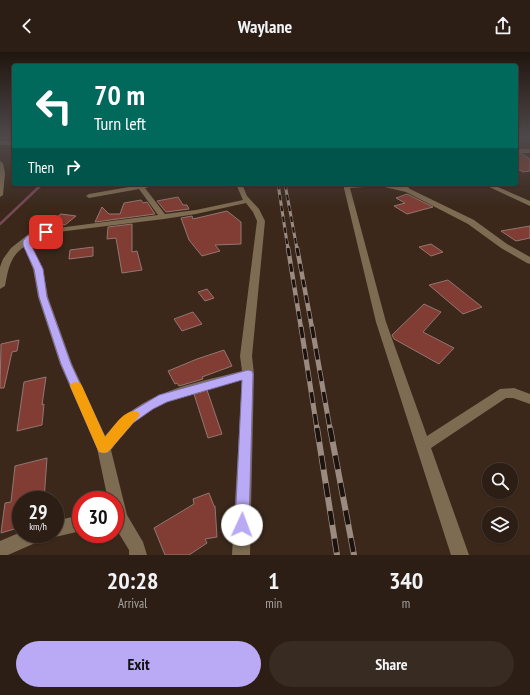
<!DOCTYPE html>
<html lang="en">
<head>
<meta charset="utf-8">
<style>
	:root { --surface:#2c1e14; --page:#382b22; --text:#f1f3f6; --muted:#a6a2a0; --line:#483c34; --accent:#baaaf6 }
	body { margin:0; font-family:"PT Sans Narrow",sans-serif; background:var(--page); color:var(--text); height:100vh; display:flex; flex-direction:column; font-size:15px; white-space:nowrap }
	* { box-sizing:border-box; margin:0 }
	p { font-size:13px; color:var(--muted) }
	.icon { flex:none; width:22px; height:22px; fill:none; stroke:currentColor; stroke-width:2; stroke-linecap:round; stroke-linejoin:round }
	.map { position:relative; height:503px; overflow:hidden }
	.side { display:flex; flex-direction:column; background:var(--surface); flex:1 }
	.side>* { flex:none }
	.guide { position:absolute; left:12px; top:12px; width:506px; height:122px; border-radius:4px; box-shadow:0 1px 3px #0004,0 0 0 1px var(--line); background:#00695c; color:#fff; overflow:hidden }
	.tools { position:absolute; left:482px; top:411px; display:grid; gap:8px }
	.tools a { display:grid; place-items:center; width:36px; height:36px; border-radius:50%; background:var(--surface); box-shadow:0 1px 3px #0004,0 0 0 1px var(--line); font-size:20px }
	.speed { position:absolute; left:12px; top:439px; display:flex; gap:8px; font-size:20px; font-weight:700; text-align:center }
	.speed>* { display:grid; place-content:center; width:52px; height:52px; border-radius:50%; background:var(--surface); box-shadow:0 1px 3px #0004,0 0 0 1px var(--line); line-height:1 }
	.speed small { font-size:10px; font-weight:400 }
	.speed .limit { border:6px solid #d22; background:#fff; color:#111 }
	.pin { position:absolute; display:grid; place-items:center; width:34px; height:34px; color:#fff; margin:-17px; border-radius:8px; box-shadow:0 2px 6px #0006 }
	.me { position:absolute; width:44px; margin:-22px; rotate:2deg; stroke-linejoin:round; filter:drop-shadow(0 0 3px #0008) }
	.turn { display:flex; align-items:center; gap:14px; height:84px; padding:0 16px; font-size:18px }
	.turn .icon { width:52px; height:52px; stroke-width:2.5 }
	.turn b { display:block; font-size:28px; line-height:34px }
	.then { display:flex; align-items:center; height:38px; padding:0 16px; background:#0003; gap:8px; font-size:15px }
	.eta { display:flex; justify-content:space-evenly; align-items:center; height:68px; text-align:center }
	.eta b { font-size:24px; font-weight:600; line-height:28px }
	.button { display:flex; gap:8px; margin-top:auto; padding:8px 16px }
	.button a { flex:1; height:46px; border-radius:24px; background:var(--accent); color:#111; font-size:16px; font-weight:600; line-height:46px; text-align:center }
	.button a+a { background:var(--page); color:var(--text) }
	header { display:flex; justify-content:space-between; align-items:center; height:52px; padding:0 16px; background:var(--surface); font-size:18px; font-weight:600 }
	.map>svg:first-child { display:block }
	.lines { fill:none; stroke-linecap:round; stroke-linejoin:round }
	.stream-far1 { stroke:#764855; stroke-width:2 }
	.stream { stroke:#764855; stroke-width:2.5 }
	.building { fill:#813d33; stroke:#927671 }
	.street { fill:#7d6c52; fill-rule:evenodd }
	.rail-far3-casing { stroke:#9b8a80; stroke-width:3 }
	.rail-far2-casing { stroke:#9b8a80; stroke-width:4.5 }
	.rail-far1-casing { stroke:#9b8a80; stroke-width:5 }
	.rail-casing { stroke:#9b8a80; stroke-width:6 }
	.rail-far3 { stroke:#1c130e; stroke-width:2; stroke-dasharray:5.5; stroke-linecap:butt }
	.rail-far2 { stroke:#1c130e; stroke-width:3; stroke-dasharray:8; stroke-linecap:butt }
	.rail-far1 { stroke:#1c130e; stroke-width:3.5; stroke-dasharray:11; stroke-linecap:butt }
	.rail { stroke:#1c130e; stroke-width:4.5; stroke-dasharray:14; stroke-linecap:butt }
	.route { fill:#baaaf6; stroke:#796ea0 }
	.slow { fill:#f59e0b }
</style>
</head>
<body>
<header><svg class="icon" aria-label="back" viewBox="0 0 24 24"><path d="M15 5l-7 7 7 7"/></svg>Waylane<svg class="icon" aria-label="share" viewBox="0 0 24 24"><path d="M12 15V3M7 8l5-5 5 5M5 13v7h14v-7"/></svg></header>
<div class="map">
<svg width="530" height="503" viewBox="0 0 530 503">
	<rect width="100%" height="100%" fill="#3b281b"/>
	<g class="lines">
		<path class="stream-far1" d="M 39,135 L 42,132"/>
		<path class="stream" d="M 0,172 L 40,134"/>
	</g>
	<path class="building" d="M 516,102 L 522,102 L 530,107 L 530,119 L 523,120 L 516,116 Z
		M 407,142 L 433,155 L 407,162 L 394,154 L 405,151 L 396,146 Z
		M 178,145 L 183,153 L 187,153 L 189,157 L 166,160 L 157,149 Z
		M 141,148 L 143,151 L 147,150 L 155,162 L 95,170 L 102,155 L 109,162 L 120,162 L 124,151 Z
		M 227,159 L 241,170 L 241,192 L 215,193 L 220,199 L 202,204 L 189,188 L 181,166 L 192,164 L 193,167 Z
		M 61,162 L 76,164 L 65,173 L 49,171 Z
		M 132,172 L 132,200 L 137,199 L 142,218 L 122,221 L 116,186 L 107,187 L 108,175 Z
		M 530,174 L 530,186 L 516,189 L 501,179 Z
		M 431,192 L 443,200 L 431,204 L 419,195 Z
		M 93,195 L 93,204 L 69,207 L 70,198 Z
		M 448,228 L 482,255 L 463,262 L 429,233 Z
		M 207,237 L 214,246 L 205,249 L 198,240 Z
		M 424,252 L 441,260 L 423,280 L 454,296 L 439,312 L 394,287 L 392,283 Z
		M 193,260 L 202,272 L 182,279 L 174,267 Z
		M 19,288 L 17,299 L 12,300 L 4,336 L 0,336 L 1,292 Z
		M 224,298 L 232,314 L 202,325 L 203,327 L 179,334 L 177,331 L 175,332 L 168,319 L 197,307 Z
		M 46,325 L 42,353 L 44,352 L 42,373 L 17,379 L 24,330 Z
		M 207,338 L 222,382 L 208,386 L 194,342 Z
		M 47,406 L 44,448 L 21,448 L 21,475 L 1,481 L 5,451 L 11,450 L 15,414 Z
		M 209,441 L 214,454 L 215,454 L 217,485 L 205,487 L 207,491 L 189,503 L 165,503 L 154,476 L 194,452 L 193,447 Z"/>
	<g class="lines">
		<path class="street" d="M 0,89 L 14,89 L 14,93 L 0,93 Z
			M 516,97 L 530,97 L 530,101 L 516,101 Z
			M 0,109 L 3,111 L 5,121 L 3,143 L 0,145 Z
			M 146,132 L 160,132 L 145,136 L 165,162 L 196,158 L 243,148 L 236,132 L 242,132 L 247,144 L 259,157 L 265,169 L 252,304 L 254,322 L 250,503 L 232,503 L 242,328 C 204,338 163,345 133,371 C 125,379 118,389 111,398 L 127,463 L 143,490 L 147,503 L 129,503 L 129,498 L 115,475 L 115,448 L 108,448 L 97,396 L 60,312 L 38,245 L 33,217 L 24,195 C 10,204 8,218 5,234 L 0,237 L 0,215 L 3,207 L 11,196 L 30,181 L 58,176 L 158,163 L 139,137 L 89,146 L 86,144 L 89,142 ZM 246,151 L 253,160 L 257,169 L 240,304 L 242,319 C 188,333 142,339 105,384 L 72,312 L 48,245 L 43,217 L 31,193 L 31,190 L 36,185 L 58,180 L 164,167 L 196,162 Z
			M 343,132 L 390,132 L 399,134 L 398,132 L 405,132 L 410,137 L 474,168 L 507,192 L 530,205 L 530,212 L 527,211 L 501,196 L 468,172 L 406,140 L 380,134 L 350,136 L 386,270 L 427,384 L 500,337 L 514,336 L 530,342 L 530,352 L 513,346 L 506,346 L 431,396 L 469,503 L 451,503 L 376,270 Z
			M 483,132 L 491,132 L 530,149 L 530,154 Z
			M 81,463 L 81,479 L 55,485 L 49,483 L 55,482 L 55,469 Z
			M 21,480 L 21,482 L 44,482 L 42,488 L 8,503 L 0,503 L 0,489 Z"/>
		<defs>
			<path id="rail-far3" d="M 278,132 L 288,197
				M 285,132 L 297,197"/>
			<path id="rail-far2" d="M 288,196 L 301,276
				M 297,196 L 312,276"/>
			<path id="rail-far1" d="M 301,275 L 317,377
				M 312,275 L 330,377"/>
			<path id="rail" d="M 317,376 L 337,503
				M 330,376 L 354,503"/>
		</defs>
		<use href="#rail-far3" class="rail-far3-casing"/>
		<use href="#rail-far2" class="rail-far2-casing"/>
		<use href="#rail-far1" class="rail-far1-casing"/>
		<use href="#rail" class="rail-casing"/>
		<use href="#rail-far3" class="rail-far3"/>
		<use href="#rail-far2" class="rail-far2"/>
		<use href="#rail-far1" class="rail-far1"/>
		<use href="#rail" class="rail"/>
	</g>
	<linearGradient id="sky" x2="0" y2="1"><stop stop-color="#20160f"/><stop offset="0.55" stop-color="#4f484a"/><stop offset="1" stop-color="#4f484a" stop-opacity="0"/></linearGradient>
	<rect width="530" height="155" fill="url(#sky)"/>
	<path class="route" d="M 46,178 L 48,179 L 48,182 L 32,187 L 31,189 L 31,193 L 43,217 L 47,245 L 71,312 L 105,385 L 124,364 L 159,343 L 248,318 L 252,319 L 253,322 L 249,473 L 247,478 L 242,480 L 237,478 L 235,473 L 242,328 L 167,350 L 153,357 L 133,371 L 108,400 L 104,401 L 99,400 L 61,312 L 39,245 L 34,217 L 23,193 L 23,189 L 27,184 Z"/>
	<path class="slow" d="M 76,330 L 80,331 L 82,334 L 105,385 C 113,376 125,355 138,360 L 140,363 L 108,400 L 104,401 L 99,400 L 97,396 L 70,334 L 72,331 Z"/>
</svg>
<div class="tools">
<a><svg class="icon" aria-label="search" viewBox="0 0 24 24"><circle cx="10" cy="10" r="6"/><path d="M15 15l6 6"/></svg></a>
<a><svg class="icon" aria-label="layers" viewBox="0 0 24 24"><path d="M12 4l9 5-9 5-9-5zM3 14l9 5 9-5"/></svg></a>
</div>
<div class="speed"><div>29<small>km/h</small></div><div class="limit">30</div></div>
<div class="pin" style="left:46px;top:180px;background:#d93025"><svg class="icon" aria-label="arrive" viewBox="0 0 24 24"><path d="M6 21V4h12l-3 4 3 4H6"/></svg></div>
<svg class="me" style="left:242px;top:473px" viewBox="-20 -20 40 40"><circle r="19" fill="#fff"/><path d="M0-13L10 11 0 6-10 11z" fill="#baaaf6"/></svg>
<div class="guide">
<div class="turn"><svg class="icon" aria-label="left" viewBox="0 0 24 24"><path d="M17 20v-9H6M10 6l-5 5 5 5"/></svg><div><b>70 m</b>Turn left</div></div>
<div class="then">Then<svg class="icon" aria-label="right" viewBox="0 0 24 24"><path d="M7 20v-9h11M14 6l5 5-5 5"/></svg></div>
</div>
</div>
<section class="side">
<div class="eta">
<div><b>20:28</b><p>Arrival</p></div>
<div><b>1</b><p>min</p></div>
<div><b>340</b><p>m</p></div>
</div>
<div class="button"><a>Exit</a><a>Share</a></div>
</section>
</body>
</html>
